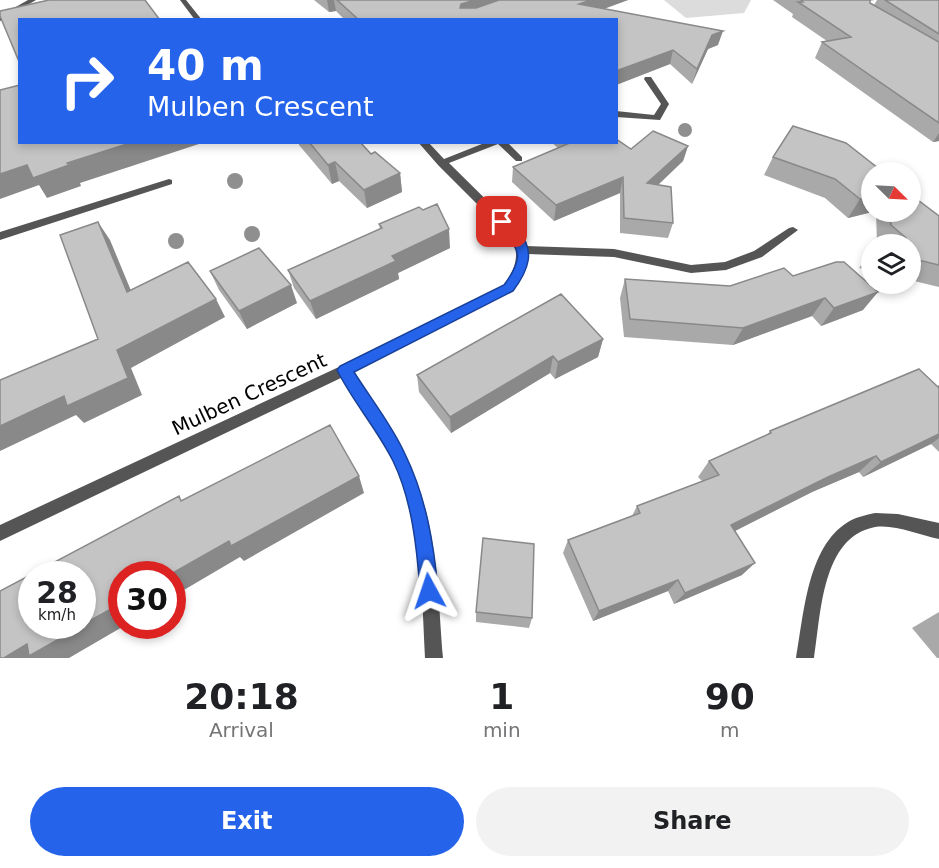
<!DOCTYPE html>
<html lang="en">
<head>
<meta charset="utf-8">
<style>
	:root { --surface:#fff; --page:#f2f2f2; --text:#202124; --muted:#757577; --accent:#2563eb }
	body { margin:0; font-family:"DejaVu Sans",sans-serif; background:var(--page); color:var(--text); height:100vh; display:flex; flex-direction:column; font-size:22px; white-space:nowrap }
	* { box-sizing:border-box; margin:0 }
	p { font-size:20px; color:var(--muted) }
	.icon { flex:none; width:33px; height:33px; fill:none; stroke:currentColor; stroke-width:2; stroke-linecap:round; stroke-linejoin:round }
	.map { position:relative; height:658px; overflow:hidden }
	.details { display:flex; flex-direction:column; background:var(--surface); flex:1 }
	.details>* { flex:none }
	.top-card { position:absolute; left:18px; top:18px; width:600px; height:126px; border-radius:0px; box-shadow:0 3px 9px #0003; background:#2563eb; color:#fff; overflow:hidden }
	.needle { width:39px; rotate:114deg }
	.buttons { position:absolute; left:861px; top:162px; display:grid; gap:12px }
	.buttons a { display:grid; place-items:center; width:60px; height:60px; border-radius:50%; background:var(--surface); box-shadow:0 3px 9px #0003; font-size:30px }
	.speed { position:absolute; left:18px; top:561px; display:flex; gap:12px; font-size:30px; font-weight:700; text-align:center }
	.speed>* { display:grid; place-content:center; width:78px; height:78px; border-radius:50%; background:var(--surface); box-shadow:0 3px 9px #0003; line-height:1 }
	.speed small { font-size:15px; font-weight:400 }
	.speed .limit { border:9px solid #d22; background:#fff; color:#111 }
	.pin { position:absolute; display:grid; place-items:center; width:51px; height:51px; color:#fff; margin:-26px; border-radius:12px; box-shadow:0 3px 9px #0006 }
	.me { position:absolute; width:66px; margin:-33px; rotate:355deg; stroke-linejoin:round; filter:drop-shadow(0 0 4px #0008) }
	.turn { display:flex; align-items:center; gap:21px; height:126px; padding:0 30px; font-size:27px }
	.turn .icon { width:78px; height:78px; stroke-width:2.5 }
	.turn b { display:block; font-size:42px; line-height:51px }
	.eta { display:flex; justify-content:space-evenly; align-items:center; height:102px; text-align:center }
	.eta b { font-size:36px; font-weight:700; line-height:42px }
	.primary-button { display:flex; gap:12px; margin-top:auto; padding:12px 30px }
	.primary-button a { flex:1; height:69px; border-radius:36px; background:var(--accent); color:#fff; font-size:24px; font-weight:700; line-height:69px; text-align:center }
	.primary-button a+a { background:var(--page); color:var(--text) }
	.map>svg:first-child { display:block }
	.green { fill:#dcdcdc }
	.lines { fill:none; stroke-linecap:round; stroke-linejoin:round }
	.service { fill:#555; fill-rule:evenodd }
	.minor { fill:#555; fill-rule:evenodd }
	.tree { fill:#8f8f8f }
	.wall { fill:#a9a9a9 }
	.shaded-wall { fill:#898989 }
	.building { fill:#c4c4c4; stroke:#898989; stroke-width:1.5 }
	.route { fill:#2563eb; stroke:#184099; stroke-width:1.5 }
	.labels { text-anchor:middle; stroke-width:6; stroke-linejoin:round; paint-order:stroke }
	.street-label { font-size:20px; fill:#000; stroke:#fff }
</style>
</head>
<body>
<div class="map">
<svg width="939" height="658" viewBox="0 0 939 658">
	<rect width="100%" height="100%" fill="#fff"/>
	<path class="green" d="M 664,0 L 751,0 L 744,13 L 686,18 Z"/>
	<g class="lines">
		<path class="service" d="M 180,0 L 186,0 L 202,20 L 195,20 Z"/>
		<path class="minor" d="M 28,0 L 36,0 L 0,21 L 0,16 Z
			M 645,77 L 651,77 L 669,104 L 660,120 L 616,117 L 616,111 L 654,115 L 661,104 L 644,79 Z
			M 418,142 L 428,142 L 444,159 L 487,142 L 507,142 L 522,157 L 522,161 L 516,161 L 498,144 L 449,163 L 522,235 L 526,246 L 614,249 L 691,265 L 725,262 L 754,251 L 789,228 L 793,227 L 798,230 L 762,257 L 726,270 L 691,273 L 614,257 L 527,254 L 524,270 L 512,291 L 353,372 C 375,407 400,440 415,478 C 438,535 438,598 443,658 L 425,658 C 422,599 422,537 402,481 C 388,443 363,411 343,377 L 0,541 L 0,525 L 341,366 L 504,285 C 514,271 520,257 513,240 L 438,165 Z
			M 169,179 L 172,180 L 172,184 L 0,240 L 0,232 Z
			M 875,513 L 898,514 L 939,523 L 939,539 C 919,535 895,524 875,527 C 821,537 821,616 814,658 L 796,658 C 804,615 807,547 848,522 C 856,517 866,515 875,513 Z"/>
	</g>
	<g class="tree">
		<circle cx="685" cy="130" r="7"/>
		<circle cx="235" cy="181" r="8"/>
		<circle cx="252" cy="234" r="8"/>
		<circle cx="176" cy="241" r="8"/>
	</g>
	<path class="wall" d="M 314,0 L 628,0 L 604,9 L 718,45 L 708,49 L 692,84 L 670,64 L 616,85 L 616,20 L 345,20 L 336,11 L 329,12 Z
		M 773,0 L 875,0 L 870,1 L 870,3 L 874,5 L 877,0 L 939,0 L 939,141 L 933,142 L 815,58 L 822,42 L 827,41 L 792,17 L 793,14 Z
		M 793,126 L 872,212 L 848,218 L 825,198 L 764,175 L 773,157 Z
		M 299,142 L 360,142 L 371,154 L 400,173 L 402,192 L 367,208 L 339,181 L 332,184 L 299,145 Z
		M 551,142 L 616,142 L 631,149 L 688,146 L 683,161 L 658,185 L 673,223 L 668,238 L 620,233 L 620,193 L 554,221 L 512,182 L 513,167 L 558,148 Z
		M 876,212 L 910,212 L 939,216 L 939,287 L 910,280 L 910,244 L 877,244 Z
		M 379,224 L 450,248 L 398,273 L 399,279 L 316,319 L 294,288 L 288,270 L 380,229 Z
		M 872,250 L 872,271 L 859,268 Z
		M 210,271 L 297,303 L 247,329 L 219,290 Z
		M 793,276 L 863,310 L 821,326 L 812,316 L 733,345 L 624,337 L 620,298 L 625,279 L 730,286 Z
		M 603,339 L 598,357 L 555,379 L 550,373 L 451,433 L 419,392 L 417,375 Z
		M 939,386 L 939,452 L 931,444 L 863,477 L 859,472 L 812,492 L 735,531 L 742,575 L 674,604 L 668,591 L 593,621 L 563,553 L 568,540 L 632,516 L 637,506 L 702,481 L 698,477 L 709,461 L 767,435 L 770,431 Z
		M 476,612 L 532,618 L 529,628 L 476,622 Z
		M 939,612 L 939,658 L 937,658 L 912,628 Z"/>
	<path class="shaded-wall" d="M 327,0 L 334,0 L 336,11 L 329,12 Z
		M 475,0 L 509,0 L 461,18 L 460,8 L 461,4 Z
		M 591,0 L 628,0 L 578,18 L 579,4 Z
		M 723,31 L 718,45 L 708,49 L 692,84 L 697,69 L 712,35 Z
		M 673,50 L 670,64 L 616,85 L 616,71 Z
		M 939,133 L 939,141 L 933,142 Z
		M 133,142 L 205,142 L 80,183 L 81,186 L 47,198 L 39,185 L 0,199 L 0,174 L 27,165 L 67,163 Z
		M 688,146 L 683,161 L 643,199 L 647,183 Z
		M 335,162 L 339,181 L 332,184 L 328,165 Z
		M 400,173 L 402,192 L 367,208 L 364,190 Z
		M 623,177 L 620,193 L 554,221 L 556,205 Z
		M 872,196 L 872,212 L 848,218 L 860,199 Z
		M 98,222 L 110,240 L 139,310 L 127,292 Z
		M 449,229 L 450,248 L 398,273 L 399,279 L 316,319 L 310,301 L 392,256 Z
		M 291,285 L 297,303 L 247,329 L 239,311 Z
		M 878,292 L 863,310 L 821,326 L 834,308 Z
		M 825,298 L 812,316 L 733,345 L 743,328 Z
		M 216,299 L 225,317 L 131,368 L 142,395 L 84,423 L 76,415 L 0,451 L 0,426 L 117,350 Z
		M 603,339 L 598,357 L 555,379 L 558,362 Z
		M 553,356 L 550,373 L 451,433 L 450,417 Z
		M 939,434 L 939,438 L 931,444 L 863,477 L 881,462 Z
		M 876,456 L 859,472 L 812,492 L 719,539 L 731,525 L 828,477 Z
		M 359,476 L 364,493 L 244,561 L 240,557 L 172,597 L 172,574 L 171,574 L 229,541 Z
		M 755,563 L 742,575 L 674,604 L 685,593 Z
		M 678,580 L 668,591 L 593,621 L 599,611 Z
		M 122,603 L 122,626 L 124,626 L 69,658 L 4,658 L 27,644 Z"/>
	<path class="building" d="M 49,0 L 145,0 L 160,20 L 20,20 L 20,64 L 0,16 L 0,11 Z
		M 337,0 L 475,0 L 461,4 L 460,8 L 476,8 L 499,0 L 591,0 L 579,4 L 723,31 L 712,35 L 697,69 L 673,50 L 616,71 L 616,20 L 359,20 Z
		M 801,0 L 870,0 L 870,3 L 939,42 L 939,123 L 822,42 L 851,37 L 798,2 L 803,2 Z
		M 885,0 L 939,0 L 939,34 Z
		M 20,85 L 20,142 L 133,142 L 67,163 L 69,165 L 33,178 L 27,165 L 0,174 L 0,90 Z
		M 793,126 L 846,143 L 883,172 L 872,172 L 872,196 L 860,199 L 835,179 L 773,157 Z
		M 653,131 L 688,146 L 647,183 L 671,187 L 673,223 L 624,218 L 623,177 L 556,205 L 513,167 L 572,142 L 616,142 L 616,139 L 631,149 Z
		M 309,142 L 360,142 L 371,154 L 375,152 L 400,173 L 364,190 L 335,162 L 328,165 Z
		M 910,194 L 939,216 L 939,265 L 910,258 L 910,244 L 886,244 L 906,238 L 891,225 L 890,212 L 910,212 Z
		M 437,204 L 449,229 L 392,256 L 396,261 L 310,301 L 288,270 L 382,228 L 379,224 L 419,207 L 423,210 Z
		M 98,222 L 127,292 L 188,262 L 216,299 L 117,350 L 128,378 L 67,406 L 64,396 L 0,426 L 0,380 L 98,339 L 60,235 Z
		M 259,248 L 291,285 L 239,311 L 210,271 Z
		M 836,262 L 844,262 L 878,292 L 834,308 L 825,298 L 743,328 L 630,319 L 625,279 L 730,286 L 784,268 L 793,276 Z
		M 561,294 L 603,339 L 558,362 L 553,356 L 450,417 L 417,375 Z
		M 919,369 L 938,387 L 939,386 L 939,434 L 881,462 L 876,456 L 828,477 L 731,525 L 755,563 L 685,593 L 678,580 L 599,611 L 568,540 L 640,513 L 637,506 L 719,475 L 709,461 L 771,433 L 770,431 Z
		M 330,425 L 359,476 L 231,546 L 229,541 L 171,574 L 122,574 L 122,603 L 82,625 L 82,574 L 32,574 L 32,626 L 82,626 L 29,656 L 27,644 L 4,658 L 0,658 L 0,591 L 179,496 L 181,501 Z
		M 483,538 L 534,544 L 532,618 L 476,612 Z"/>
	<path class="route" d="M 502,218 C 508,220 512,225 517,230 C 537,250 528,271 513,291 L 354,372 C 371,399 392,425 405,454 C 426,497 434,544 438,591 L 436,598 L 429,600 L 422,598 L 420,591 C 417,548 412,500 393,461 C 377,429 353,402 337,370 L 340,366 L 504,285 C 529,251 515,248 496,222 Z"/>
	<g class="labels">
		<g class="street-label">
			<text transform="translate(249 394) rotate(-25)" y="7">Mulben Crescent</text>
		</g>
	</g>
</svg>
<div class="buttons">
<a><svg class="needle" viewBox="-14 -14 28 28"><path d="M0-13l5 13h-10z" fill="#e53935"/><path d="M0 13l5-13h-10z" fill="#757577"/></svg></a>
<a><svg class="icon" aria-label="layers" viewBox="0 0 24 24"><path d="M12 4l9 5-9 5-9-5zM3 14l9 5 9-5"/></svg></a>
</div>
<div class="speed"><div>28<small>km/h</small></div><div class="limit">30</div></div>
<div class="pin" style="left:502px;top:222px;background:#d93025"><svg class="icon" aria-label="arrive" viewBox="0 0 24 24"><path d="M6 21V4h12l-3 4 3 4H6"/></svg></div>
<svg class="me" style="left:429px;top:591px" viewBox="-20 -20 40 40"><path d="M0-17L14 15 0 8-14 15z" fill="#2563eb" stroke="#fff" stroke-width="4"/></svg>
<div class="top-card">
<div class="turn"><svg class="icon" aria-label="right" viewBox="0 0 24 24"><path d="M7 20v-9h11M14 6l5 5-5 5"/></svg><div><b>40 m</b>Mulben Crescent</div></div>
</div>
</div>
<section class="details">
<div class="eta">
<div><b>20:18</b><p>Arrival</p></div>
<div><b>1</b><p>min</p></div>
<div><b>90</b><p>m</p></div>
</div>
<div class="primary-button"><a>Exit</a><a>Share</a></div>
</section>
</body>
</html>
